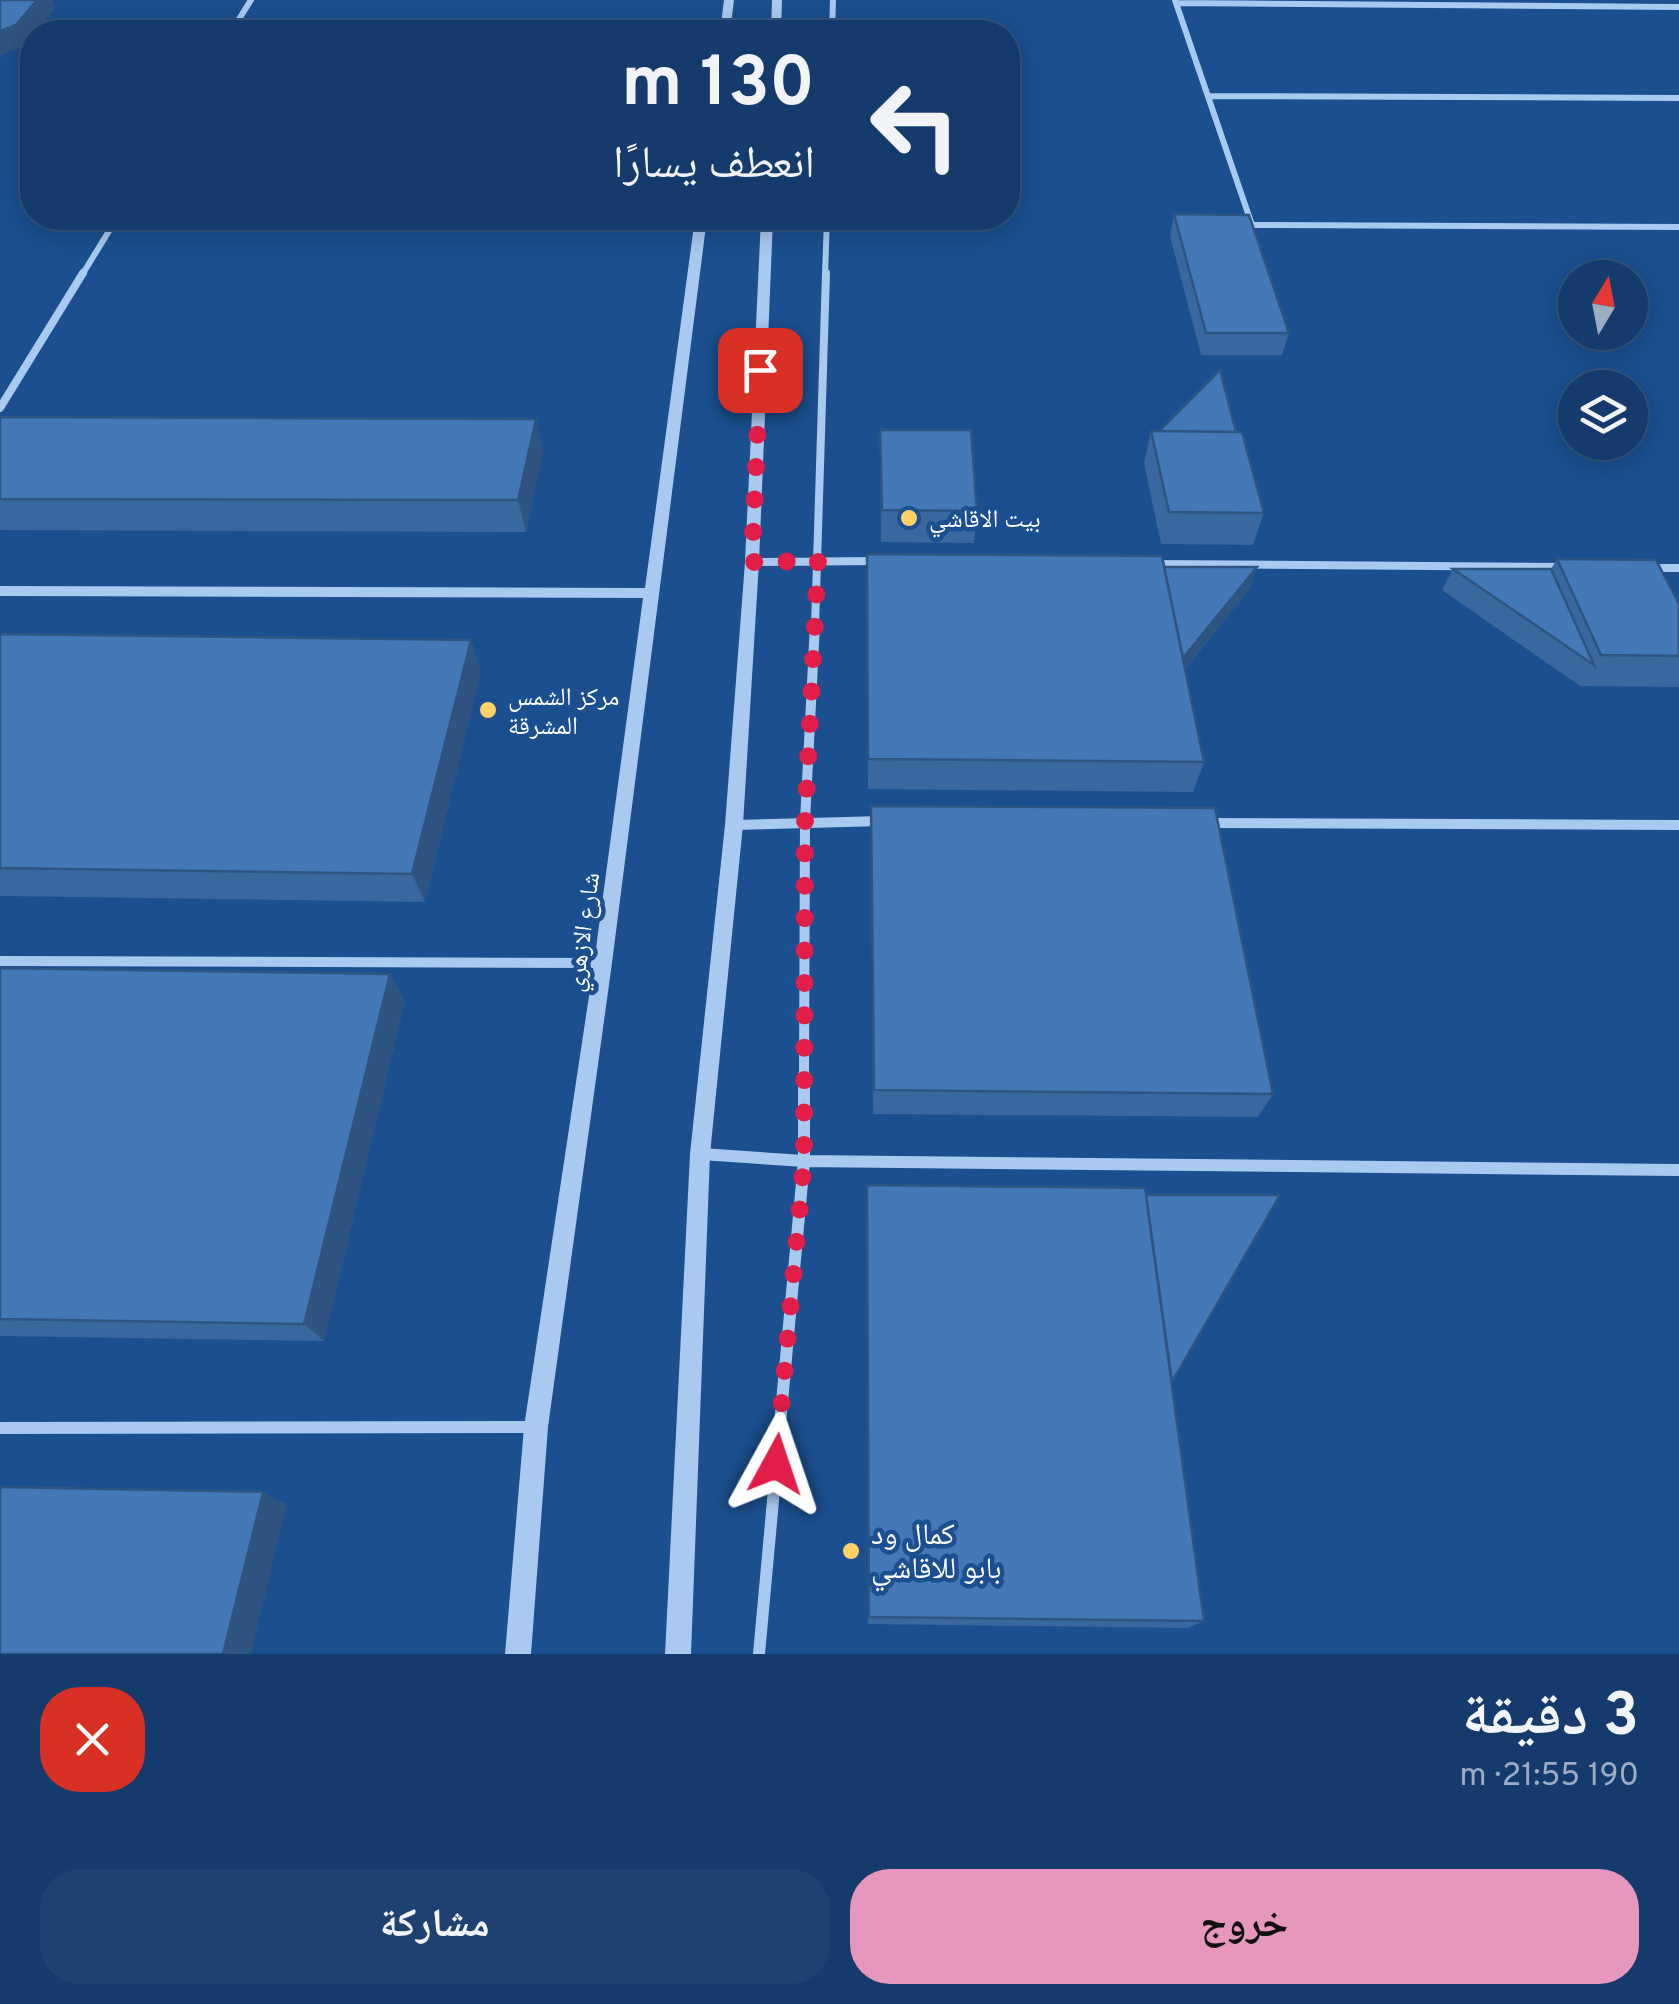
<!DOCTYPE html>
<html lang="ar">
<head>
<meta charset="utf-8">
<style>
	:root { --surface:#143b6b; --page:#1d4271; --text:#f1f3f6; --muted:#9dadc1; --line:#33557e; --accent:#e797bd }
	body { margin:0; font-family:Overpass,"Noto Naskh Arabic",sans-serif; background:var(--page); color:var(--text); direction:rtl; height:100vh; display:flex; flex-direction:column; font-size:38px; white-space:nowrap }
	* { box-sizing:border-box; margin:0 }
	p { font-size:32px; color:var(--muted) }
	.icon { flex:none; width:55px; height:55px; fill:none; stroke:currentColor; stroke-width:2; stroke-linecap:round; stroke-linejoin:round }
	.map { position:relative; height:1654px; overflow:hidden; direction:ltr }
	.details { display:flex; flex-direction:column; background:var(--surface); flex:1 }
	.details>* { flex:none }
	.top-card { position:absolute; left:20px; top:20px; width:1000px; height:210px; border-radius:40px; box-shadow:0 5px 25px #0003,0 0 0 2px var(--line); direction:rtl; background:#143b6b; color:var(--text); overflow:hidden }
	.needle { width:65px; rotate:10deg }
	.buttons { position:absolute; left:1558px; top:260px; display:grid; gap:20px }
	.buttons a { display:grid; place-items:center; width:90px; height:90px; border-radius:50%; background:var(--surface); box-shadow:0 5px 25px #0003,0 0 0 2px var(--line); font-size:50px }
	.pin { position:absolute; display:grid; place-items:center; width:85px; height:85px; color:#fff; margin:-42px; border-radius:20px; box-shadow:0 5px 15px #0006 }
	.me { position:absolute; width:110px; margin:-55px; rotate:5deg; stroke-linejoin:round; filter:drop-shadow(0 0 8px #0008) }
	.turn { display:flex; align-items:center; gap:35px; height:210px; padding:0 40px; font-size:45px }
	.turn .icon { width:130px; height:130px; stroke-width:2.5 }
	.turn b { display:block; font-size:70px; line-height:85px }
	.round { display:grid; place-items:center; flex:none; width:105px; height:105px; border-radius:40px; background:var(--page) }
	.overview { display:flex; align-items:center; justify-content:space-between; height:170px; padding:0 40px }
	h1 { font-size:60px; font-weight:700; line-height:75px }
	.primary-button { display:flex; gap:20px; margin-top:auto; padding:20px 40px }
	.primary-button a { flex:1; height:115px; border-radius:40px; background:var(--accent); color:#111; font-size:40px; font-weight:700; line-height:115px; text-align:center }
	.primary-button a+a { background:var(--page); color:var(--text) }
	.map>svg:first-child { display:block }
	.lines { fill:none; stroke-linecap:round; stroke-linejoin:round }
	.minor-far3 { stroke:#a9c9ee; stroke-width:6 }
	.minor-far2 { stroke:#a9c9ee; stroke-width:8 }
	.minor-far1 { stroke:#a9c9ee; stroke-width:10 }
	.minor { stroke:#a9c9ee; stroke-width:12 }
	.tertiary { fill:#a9c9ee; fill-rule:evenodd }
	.wall { fill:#3a679d }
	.shaded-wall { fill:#305480 }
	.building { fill:#4478b7; stroke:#305480; stroke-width:2.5 }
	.route { stroke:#e11d48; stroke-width:18; stroke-dasharray:0 32.4 }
	.poi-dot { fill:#ffd166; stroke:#1b4f8f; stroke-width:4 }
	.labels { text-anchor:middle; stroke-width:9; stroke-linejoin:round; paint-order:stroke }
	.poi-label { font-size:25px; fill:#fff; stroke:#1b4f8f; text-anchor:start }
	.street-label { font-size:25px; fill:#fff; stroke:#1b4f8f }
	.near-poi-label { font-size:30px; fill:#fff; stroke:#1b4f8f; text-anchor:start }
</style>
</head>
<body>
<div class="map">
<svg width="1679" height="1654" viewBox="0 0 1679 1654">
	<rect width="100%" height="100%" fill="#1b4f8f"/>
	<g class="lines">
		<path class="minor-far3" d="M 1175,0 L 1252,225 L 1679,227
			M 1176,3 L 1679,7
			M 231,32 L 251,0
			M 832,32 L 833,0
			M 1209,96 L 1679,98
			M 82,275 L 117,218
			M 825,275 L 827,218"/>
		<path class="minor-far2" d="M 0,408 L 83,273
			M 752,562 L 876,561
			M 1153,564 L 1566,567
			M 1648,568 L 1679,568
			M 815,627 L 826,273"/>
		<path class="minor-far1" d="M 1205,823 L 1679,825
			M 734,825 L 883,821
			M 0,961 L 603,963
			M 804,1078 L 805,821 L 815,624"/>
		<path class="minor" d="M 701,1154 L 804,1161 L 1679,1170
			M 0,1428 L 534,1427
			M 759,1654 L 804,1161 L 804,1075"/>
		<path class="tertiary" d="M 724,0 L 734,0 L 730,32 L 720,32 Z
			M 772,0 L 782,0 L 781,32 L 771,32 Z
			M 695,218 L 707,218 L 612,963 L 548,1427 L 531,1654 L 505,1654 L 524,1427 L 594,963 L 643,598 L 0,596 L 0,586 L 645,588 Z
			M 761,218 L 773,218 L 759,562 L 743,825 L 710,1154 L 691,1654 L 665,1654 L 690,1154 L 725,825 L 745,562 Z"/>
	</g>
	<path class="wall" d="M 1174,214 L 1289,333 L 1282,355 L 1201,355 L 1170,236 Z
		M 0,417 L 536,419 L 543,451 L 526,532 L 0,530 Z
		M 880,430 L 977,511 L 974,543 L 881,542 Z
		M 1151,431 L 1236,432 L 1264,513 L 1253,545 L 1161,544 L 1144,463 Z
		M 867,554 L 1164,567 L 1250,589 L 1185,669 L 1204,762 L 1193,792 L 868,789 Z
		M 1557,559 L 1679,604 L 1679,687 L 1580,686 L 1442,590 L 1453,569 L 1551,569 Z
		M 0,634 L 471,640 L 481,671 L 425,902 L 0,896 Z
		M 871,806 L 1273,1094 L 1258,1117 L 873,1114 Z
		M 0,968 L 405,1000 L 324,1341 L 0,1336 Z
		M 867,1185 L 1172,1382 L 1204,1621 L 1188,1628 L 868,1624 Z"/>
	<path class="shaded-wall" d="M 37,0 L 52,0 L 56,8 L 36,32 L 32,32 L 32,37 L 26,45 L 0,56 L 0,31 Z
		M 536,419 L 543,451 L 526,532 L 518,500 Z
		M 1257,567 L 1250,589 L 1172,684 L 1179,663 Z
		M 471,640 L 481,671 L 425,902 L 412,874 Z
		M 390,974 L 405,1000 L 324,1341 L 304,1324 Z
		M 263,1492 L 287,1504 L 251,1654 L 223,1654 Z"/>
	<path class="building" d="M 0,0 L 37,0 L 16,25 L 0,31 Z
		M 1174,214 L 1249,215 L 1289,333 L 1206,333 Z
		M 1220,370 L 1236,432 L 1159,431 Z
		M 0,417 L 536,419 L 518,500 L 0,499 Z
		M 880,430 L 971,430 L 977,511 L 882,510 Z
		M 1151,431 L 1242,432 L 1264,513 L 1169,512 Z
		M 867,554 L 1162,556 L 1204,762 L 868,759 Z
		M 1557,559 L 1656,560 L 1679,604 L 1679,656 L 1601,655 Z
		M 1164,567 L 1257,567 L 1183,658 Z
		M 1453,569 L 1551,569 L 1594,665 Z
		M 0,634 L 471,640 L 412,874 L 0,868 Z
		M 871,806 L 1215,808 L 1273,1094 L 874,1090 Z
		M 0,968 L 390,974 L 304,1324 L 0,1319 Z
		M 867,1185 L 1145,1188 L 1204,1621 L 869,1617 Z
		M 1146,1195 L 1280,1195 L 1172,1382 Z
		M 0,1487 L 263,1492 L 223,1654 L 0,1654 Z"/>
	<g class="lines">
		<path class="route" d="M 760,370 L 752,562 L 818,561 L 805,821 L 804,1161 L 776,1464"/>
	</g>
	<g class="poi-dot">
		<circle cx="909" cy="518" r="10"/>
		<circle cx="488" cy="710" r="10"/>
		<circle cx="851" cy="1551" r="10"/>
	</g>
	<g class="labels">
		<g class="poi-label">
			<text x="929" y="527">بيت الاقاشي</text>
			<text x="508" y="705">مركز الشمس<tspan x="508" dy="29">المشرقة</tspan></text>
		</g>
		<g class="street-label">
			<text transform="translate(582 932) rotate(-82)" y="9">شارع الازهري</text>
		</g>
		<g class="near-poi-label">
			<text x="871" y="1544">كمال ود<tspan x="871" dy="34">بابو للاقاشي</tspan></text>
		</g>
	</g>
</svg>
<div class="buttons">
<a><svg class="needle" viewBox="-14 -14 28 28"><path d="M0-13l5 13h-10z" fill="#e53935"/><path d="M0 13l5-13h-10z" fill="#9dadc1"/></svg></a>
<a><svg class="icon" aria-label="layers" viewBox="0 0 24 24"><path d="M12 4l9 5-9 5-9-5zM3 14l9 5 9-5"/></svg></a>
</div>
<div class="pin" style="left:760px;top:370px;background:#d93025"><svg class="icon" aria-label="arrive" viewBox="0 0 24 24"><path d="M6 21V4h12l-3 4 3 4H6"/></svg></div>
<svg class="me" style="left:776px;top:1464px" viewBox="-20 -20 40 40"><path d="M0-17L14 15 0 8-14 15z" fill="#e11d48" stroke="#fff" stroke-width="4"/></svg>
<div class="top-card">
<div class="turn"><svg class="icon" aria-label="left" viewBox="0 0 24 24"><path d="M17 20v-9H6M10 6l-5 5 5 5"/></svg><div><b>130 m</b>انعطف يسارًا</div></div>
</div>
</div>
<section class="details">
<div class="overview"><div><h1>3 دقيقة</h1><p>190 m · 21:55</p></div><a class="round" style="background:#d93025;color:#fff"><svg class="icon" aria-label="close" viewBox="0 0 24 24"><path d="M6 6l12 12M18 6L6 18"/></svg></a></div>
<div class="primary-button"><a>خروج</a><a>مشاركة</a></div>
</section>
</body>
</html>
